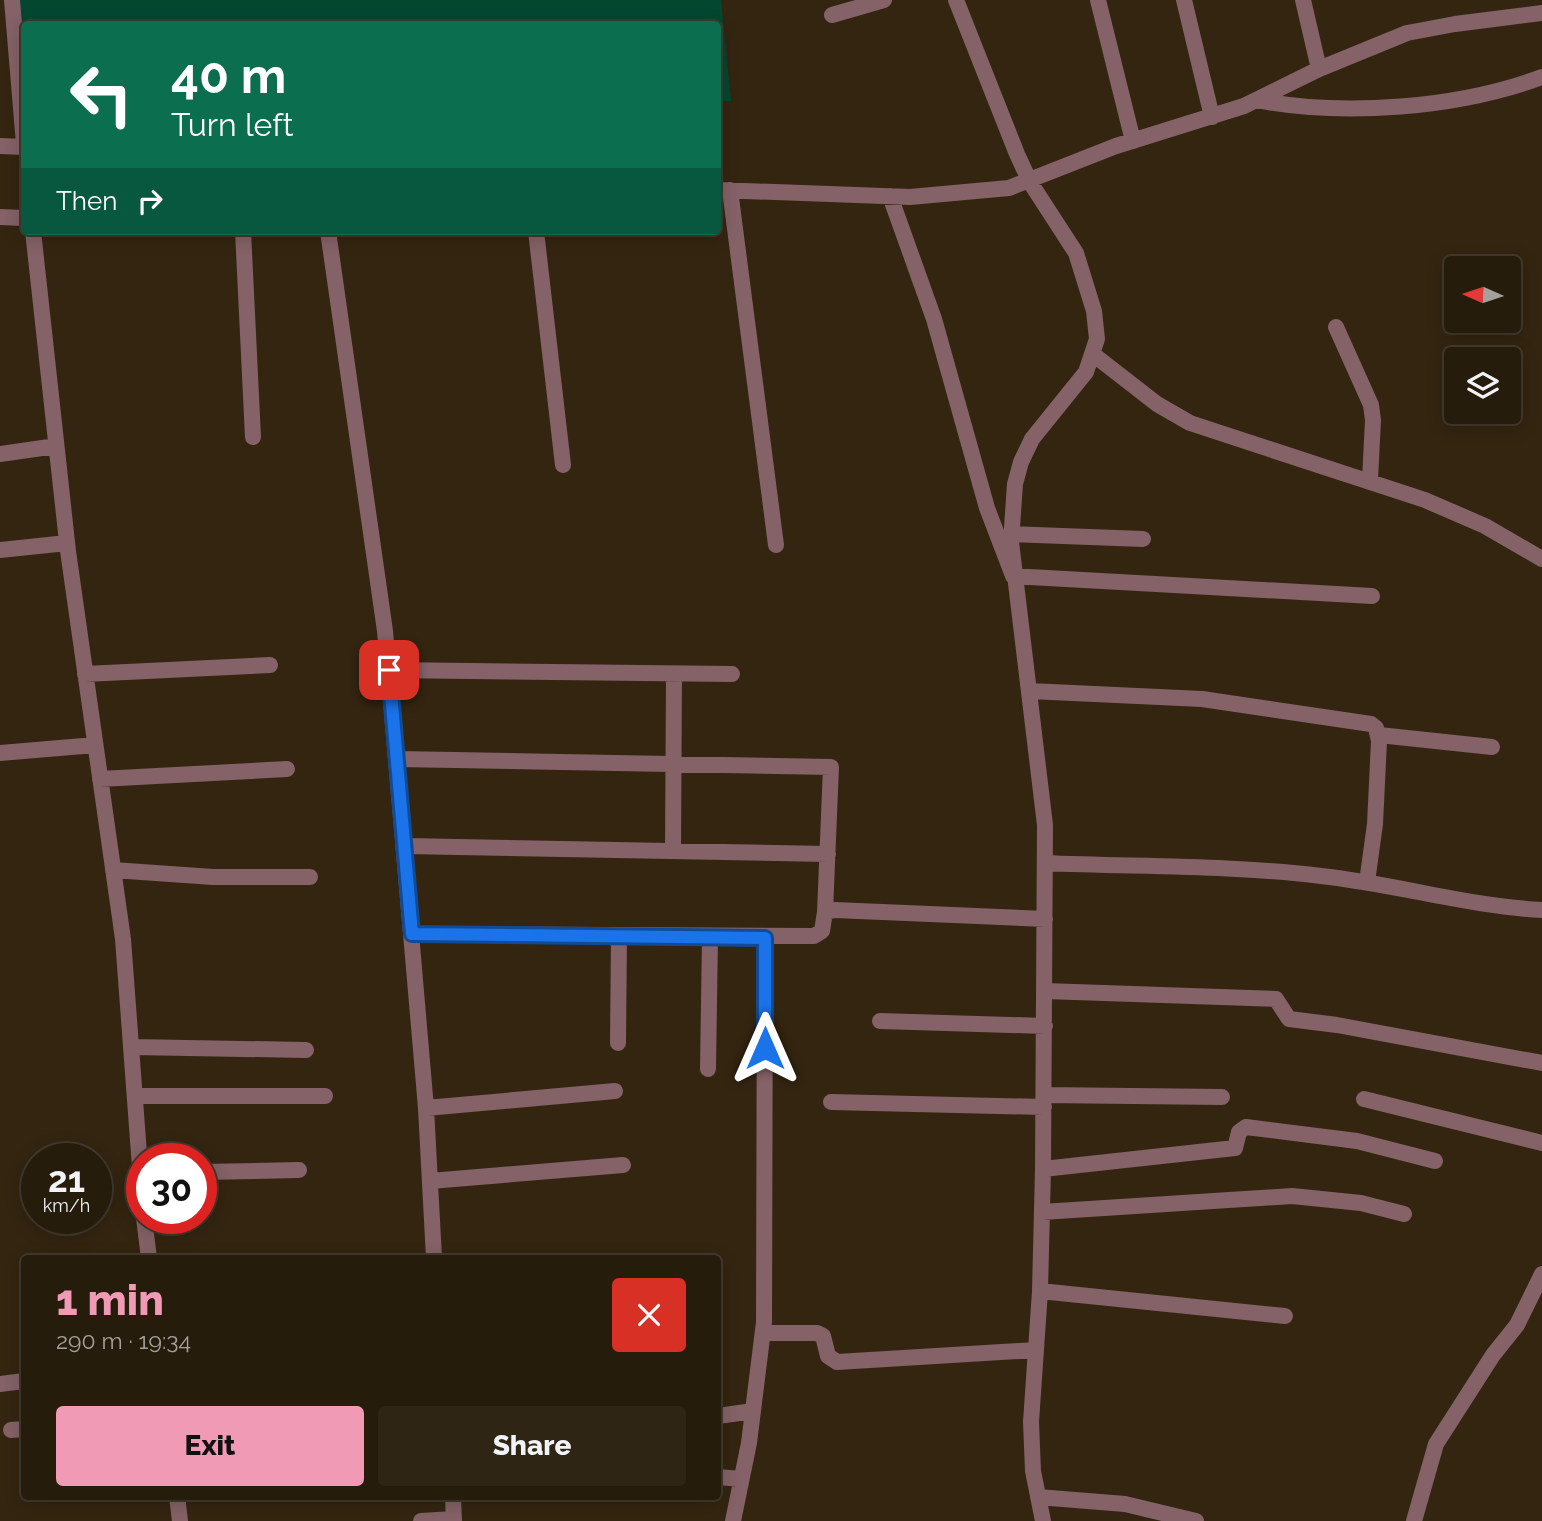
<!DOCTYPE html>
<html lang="en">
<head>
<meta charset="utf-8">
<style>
	:root { --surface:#261c0c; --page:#2e2515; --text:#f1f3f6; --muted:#a4a19d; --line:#423a2d; --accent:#f09ab6 }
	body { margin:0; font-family:Raleway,sans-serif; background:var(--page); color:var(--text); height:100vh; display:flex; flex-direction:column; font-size:26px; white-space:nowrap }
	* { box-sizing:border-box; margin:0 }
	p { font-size:23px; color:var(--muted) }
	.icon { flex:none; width:38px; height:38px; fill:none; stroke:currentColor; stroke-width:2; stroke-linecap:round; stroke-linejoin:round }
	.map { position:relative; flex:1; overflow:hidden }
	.side { position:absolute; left:21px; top:1255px; width:700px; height:245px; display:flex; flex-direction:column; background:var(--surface); border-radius:7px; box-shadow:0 4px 18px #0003,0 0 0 2px var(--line) }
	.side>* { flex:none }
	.top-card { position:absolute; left:21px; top:21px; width:700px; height:214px; border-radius:7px; box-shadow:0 4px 18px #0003,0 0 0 2px var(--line); background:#0b6e4f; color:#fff; overflow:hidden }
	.needle { width:46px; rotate:273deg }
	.buttons { position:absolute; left:1444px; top:256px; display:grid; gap:14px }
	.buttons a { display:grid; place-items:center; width:77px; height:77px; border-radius:7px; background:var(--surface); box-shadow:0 4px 18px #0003,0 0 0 2px var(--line); font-size:35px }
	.speed { position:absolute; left:21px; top:1143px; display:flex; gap:14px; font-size:35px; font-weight:700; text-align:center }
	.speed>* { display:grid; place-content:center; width:91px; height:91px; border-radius:50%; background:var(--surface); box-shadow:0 4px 18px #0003,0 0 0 2px var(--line); line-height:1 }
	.speed small { font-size:18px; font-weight:400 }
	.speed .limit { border:10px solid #d22; background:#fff; color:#111 }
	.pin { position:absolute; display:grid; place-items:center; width:60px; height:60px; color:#fff; margin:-30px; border-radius:14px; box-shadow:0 4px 10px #0006 }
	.me { position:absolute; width:77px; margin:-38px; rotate:0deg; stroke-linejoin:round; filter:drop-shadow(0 0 5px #0008) }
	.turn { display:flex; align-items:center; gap:24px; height:147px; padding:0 35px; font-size:32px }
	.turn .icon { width:91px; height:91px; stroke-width:2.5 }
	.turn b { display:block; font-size:49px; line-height:60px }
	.then { display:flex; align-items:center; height:66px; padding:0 35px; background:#0003; gap:14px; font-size:26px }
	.round { display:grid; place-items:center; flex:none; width:74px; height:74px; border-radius:7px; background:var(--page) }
	.summary { display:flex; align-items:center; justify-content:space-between; height:119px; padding:0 35px }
	h1 { font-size:42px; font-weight:800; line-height:52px; color:var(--accent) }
	.primary-button { display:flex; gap:14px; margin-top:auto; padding:14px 35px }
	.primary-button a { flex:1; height:80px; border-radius:7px; background:var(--accent); color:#111; font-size:28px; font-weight:800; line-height:80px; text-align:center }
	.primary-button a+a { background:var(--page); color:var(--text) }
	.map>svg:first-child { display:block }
	.green { fill:#034731 }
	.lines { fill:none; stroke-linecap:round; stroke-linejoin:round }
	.street { stroke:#846267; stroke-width:16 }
	.route-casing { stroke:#114b97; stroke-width:18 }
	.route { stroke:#1a73e8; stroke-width:12 }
</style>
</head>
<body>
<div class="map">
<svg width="1542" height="1521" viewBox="0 0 1542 1521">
	<rect width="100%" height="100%" fill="#332510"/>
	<path class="green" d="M 18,0 L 721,0 L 731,101 L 718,101 L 718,24 L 24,24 L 24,106 Z"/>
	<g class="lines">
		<path class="street" d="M 12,0 L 24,144
			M 956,0 L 1017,154 L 1030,182 L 1076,253 L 1094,311 L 1097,339 L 1086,372 L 1032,439 L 1021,462 L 1015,484 L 1011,542 L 1045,825 L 1043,1169 L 1040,1291 L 1031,1422 L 1033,1471 L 1043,1521
			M 1098,0 L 1133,141
			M 1184,0 L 1212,117
			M 1303,0 L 1319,69
			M 832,15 L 884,0
			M 1256,100 C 1344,117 1458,108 1542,77
			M 0,146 L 24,147
			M 718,190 L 910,197 L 1009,188 L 1116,146 L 1244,106 L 1319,69 L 1407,33 L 1455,24 L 1542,13
			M 730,190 L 776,545
			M 890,196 L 934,319 L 987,508 L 1013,576 L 1372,596
			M 0,217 L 24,218
			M 33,231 L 68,551 L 123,939 L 142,1194
			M 243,231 L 253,437
			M 328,231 L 385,631 L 426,1108 L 434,1258
			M 536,231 L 563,465
			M 1336,327 L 1371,405 L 1373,420 L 1370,480
			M 1094,355 L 1157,404 L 1190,423 L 1425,500 L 1485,526 L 1542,559
			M 0,454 L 56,446
			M 1011,534 L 1143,539
			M 0,550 L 67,543
			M 389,670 L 732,674
			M 85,674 L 270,665
			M 1030,691 L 1202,699 L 1371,724 L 1376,728 L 1379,741 L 1375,824 L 1367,882
			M 1379,735 L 1492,747
			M 0,753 L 95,745
			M 398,759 L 831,767 L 825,912
			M 100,779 L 287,769
			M 406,846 L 828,854
			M 673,851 L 674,674
			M 1045,863 C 1137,867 1230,865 1321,876 C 1396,884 1467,906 1542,910
			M 113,870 L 213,877 L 310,877
			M 412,934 L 814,936 L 822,931 L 825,912 L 835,910 L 1045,919
			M 1045,991 L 1276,999 L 1289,1019 L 1337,1025 L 1542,1063
			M 880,1021 L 1045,1026
			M 618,1043 L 619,935
			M 133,1047 L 306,1050
			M 708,1069 L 710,937
			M 1044,1095 L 1222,1097
			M 135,1096 L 325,1096
			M 1364,1099 L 1542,1143
			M 831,1102 L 1044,1107
			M 426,1108 L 615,1091
			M 1043,1169 L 1235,1148 L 1239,1132 L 1246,1127 L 1357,1141 L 1435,1161
			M 201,1172 L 299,1170
			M 430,1181 L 623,1165
			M 1042,1212 L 1292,1196 L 1361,1203 L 1404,1214
			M 144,1218 L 149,1258
			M 1040,1291 L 1285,1316
			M 763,1333 L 817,1333 L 823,1336 L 828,1356 L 837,1362 L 1036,1350
			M 0,1384 L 24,1381
			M 718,1416 L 753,1411
			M 11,1430 L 24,1429
			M 718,1477 L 741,1479
			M 177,1496 L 180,1521
			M 453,1496 L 454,1521
			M 1038,1497 L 1125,1504 L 1196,1521
			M 421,1521 L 454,1519
			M 733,1521 L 749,1443 L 764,1322 L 765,938
			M 1414,1521 L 1436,1444 L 1493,1355 L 1517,1325 L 1542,1274"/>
	</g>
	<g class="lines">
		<defs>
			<path id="route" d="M 389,670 L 412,934 L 765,938 L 765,1048"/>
		</defs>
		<use href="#route" class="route-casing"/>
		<use href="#route" class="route"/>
	</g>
</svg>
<div class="buttons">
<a><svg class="needle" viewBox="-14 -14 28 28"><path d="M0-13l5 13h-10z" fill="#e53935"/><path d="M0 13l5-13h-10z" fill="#a4a19d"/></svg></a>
<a><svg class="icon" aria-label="layers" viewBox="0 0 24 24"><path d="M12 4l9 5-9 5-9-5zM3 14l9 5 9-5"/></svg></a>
</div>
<div class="speed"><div>21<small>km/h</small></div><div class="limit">30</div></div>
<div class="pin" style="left:389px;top:670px;background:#d93025"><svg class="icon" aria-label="arrive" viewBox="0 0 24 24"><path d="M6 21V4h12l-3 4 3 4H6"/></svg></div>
<svg class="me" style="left:765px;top:1048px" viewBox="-20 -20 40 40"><path d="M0-17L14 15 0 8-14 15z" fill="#1a73e8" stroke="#fff" stroke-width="4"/></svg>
<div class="top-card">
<div class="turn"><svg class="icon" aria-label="left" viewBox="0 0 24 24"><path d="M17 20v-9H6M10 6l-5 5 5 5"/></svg><div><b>40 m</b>Turn left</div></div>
<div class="then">Then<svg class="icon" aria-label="right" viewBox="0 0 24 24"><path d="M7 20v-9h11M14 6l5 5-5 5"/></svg></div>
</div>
<section class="side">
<div class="summary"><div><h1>1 min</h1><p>290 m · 19:34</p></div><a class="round" style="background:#d93025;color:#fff"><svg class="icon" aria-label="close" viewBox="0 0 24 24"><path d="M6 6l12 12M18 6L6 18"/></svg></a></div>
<div class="primary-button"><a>Exit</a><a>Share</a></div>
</section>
</div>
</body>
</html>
